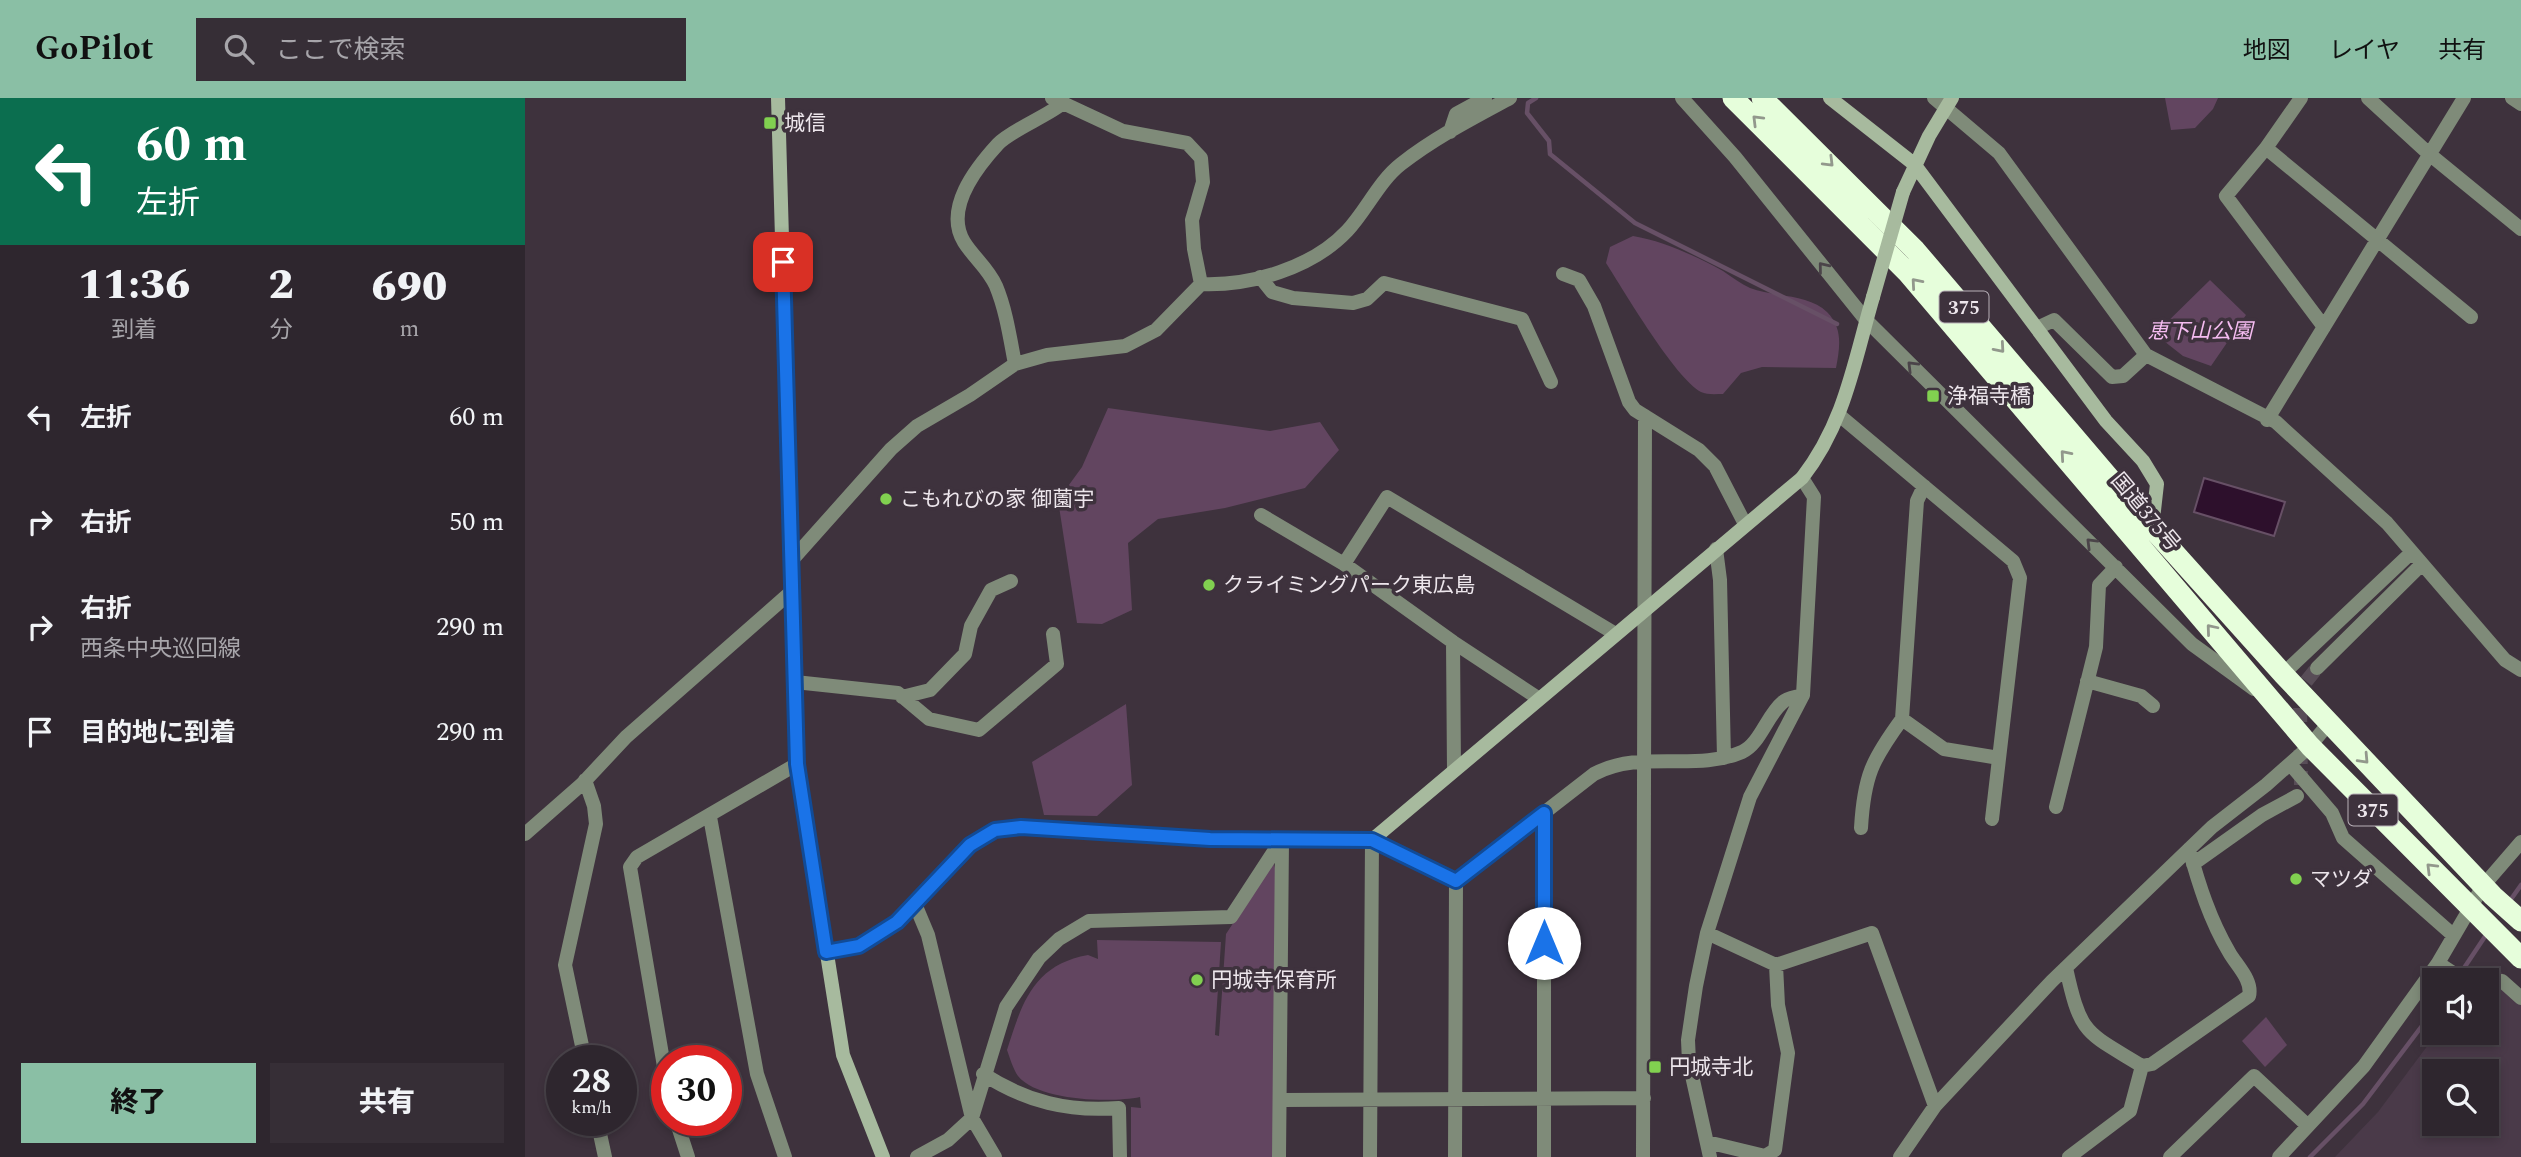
<!DOCTYPE html>
<html lang="ja">
<head>
<meta charset="utf-8">
<style>
	:root { --surface:#2e262e; --page:#362e36; --text:#f1f3f6; --muted:#a7a5aa; --line:#49434a; --accent:#8abfa5 }
	body { margin:0; font-family:Spectral,"Noto Sans JP",serif; background:var(--page); color:var(--text); height:100vh; display:flex; flex-direction:column; font-size:26px; white-space:nowrap }
	* { box-sizing:border-box; margin:0 }
	p { font-size:23px; color:var(--muted) }
	.icon { flex:none; width:38px; height:38px; fill:none; stroke:currentColor; stroke-width:2; stroke-linecap:round; stroke-linejoin:round }
	.map { position:relative; flex:1; overflow:hidden }
	.side { display:flex; flex-direction:column; background:var(--surface); width:525px }
	.side>* { flex:none }
	.hud { background:#0b6e4f; color:#fff; overflow:hidden }
	.controls { position:absolute; left:1897px; top:870px; display:grid; gap:14px }
	.controls a { display:grid; place-items:center; width:77px; height:77px; border-radius:0px; background:var(--surface); box-shadow:0 4px 10px #0003,0 0 0 2px var(--line); font-size:35px }
	.speed { position:absolute; left:21px; top:947px; display:flex; gap:14px; font-size:35px; font-weight:700; text-align:center }
	.speed>* { display:grid; place-content:center; width:91px; height:91px; border-radius:50%; background:var(--surface); box-shadow:0 4px 10px #0003,0 0 0 2px var(--line); line-height:1 }
	.speed small { font-size:18px; font-weight:400 }
	.speed .limit { border:10px solid #d22; background:#fff; color:#111 }
	.pin { position:absolute; display:grid; place-items:center; width:60px; height:60px; color:#fff; margin:-30px; border-radius:14px; box-shadow:0 4px 10px #0006 }
	.me { position:absolute; width:77px; margin:-38px; rotate:0deg; stroke-linejoin:round; filter:drop-shadow(0 0 5px #0008) }
	.turn { display:flex; align-items:center; gap:24px; height:147px; padding:0 21px; font-size:32px }
	.turn .icon { width:91px; height:91px; stroke-width:2.5 }
	.turn b { display:block; font-size:49px; line-height:60px }
	.eta { display:flex; justify-content:space-evenly; align-items:center; height:119px; text-align:center }
	.eta b { font-size:42px; font-weight:800; line-height:49px }
	.button { display:flex; gap:14px; margin-top:auto; padding:14px 21px }
	.button a { flex:1; height:80px; border-radius:0px; background:var(--accent); color:#111; font-size:28px; font-weight:800; line-height:80px; text-align:center }
	.button a+a { background:var(--page); color:var(--text) }
	ul { padding:0; list-style:none }
	li { display:flex; align-items:center; gap:21px; height:105px; padding:0 21px }
	li div { flex:1 }
	li b { display:block; font-size:26px }
	li em { font-style:normal }
	header { display:flex; align-items:center; gap:42px; box-sizing:border-box; height:98px; padding:0 35px; background:var(--accent); color:#111 }
	header strong { font-size:33px }
	nav { display:flex; gap:38px; margin-inline-start:auto; font-size:24px }
	.search { width:490px; height:63px; background:var(--page); display:flex; align-items:center; gap:18px; box-sizing:border-box; padding:0 24px; border-radius:0px; color:var(--muted); font-size:26px }
	main { display:flex; flex:1; min-height:0 }
	.map>svg:first-child { display:block }
	.built { fill:#4a3a49; fill-rule:evenodd }
	.green { fill:#624560 }
	.water { fill:#2d102c; stroke:#675066; stroke-width:2 }
	.lines { fill:none; stroke-linecap:round; stroke-linejoin:round }
	.stream { stroke:#675066; stroke-width:4.5 }
	.street-tunnel { stroke:#584d57; stroke-width:14; stroke-dasharray:14 7; stroke-linecap:butt }
	.street { stroke:#7f8b79; stroke-width:14 }
	.secondary { stroke:#a7ba9e; stroke-width:14 }
	.highway { stroke:#e6fedb; stroke-width:21 }
	.secondary-bridge { stroke:#a7ba9e; stroke-width:14 }
	.oneway { stroke:#92988c }
	.oneway2 { stroke:#4b4449 }
	.route-casing { stroke:#114b97; stroke-width:18 }
	.route { stroke:#1a73e8; stroke-width:12 }
	.poi-dot { fill:#81d050; stroke:#3e323d; stroke-width:2.5 }
	.labels { text-anchor:middle; stroke-width:7; stroke-linejoin:round; paint-order:stroke }
	.shield { fill:#3e323d; stroke:#b8b0b8; stroke-width:2 }
	.shield-label { font-size:19px; font-weight:bold; fill:#ede6ec }
	.poi-label { font-size:21px; fill:#ede6ec; stroke:#3e323d; text-anchor:start }
	.park-label { font-size:21px; font-style:italic; fill:#f5bcf1; stroke:#3e323d }
	.street-label { font-size:21px; fill:#ede6ec; stroke:#3e323d }
</style>
</head>
<body>
<header>
<strong>GoPilot</strong>
<div class="search"><svg class="icon" aria-label="search" viewBox="0 0 24 24"><circle cx="10" cy="10" r="6"/><path d="M15 15l6 6"/></svg>ここで検索</div>
<nav><a>地図</a><a>レイヤ</a><a>共有</a></nav>
</header>
<main>
<section class="side">
<div class="hud">
<div class="turn"><svg class="icon" aria-label="left" viewBox="0 0 24 24"><path d="M17 20v-9H6M10 6l-5 5 5 5"/></svg><div><b>60 m</b>左折</div></div>
</div>
<div class="eta">
<div><b>11:36</b><p>到着</p></div>
<div><b>2</b><p>分</p></div>
<div><b>690</b><p>m</p></div>
</div>
<ul>
<li><svg class="icon" aria-label="left" viewBox="0 0 24 24"><path d="M17 20v-9H6M10 6l-5 5 5 5"/></svg><div><b>左折</b></div><em>60 m</em></li>
<li><svg class="icon" aria-label="right" viewBox="0 0 24 24"><path d="M7 20v-9h11M14 6l5 5-5 5"/></svg><div><b>右折</b></div><em>50 m</em></li>
<li><svg class="icon" aria-label="right" viewBox="0 0 24 24"><path d="M7 20v-9h11M14 6l5 5-5 5"/></svg><div><b>右折</b><p>西条中央巡回線</p></div><em>290 m</em></li>
<li><svg class="icon" aria-label="arrive" viewBox="0 0 24 24"><path d="M6 21V4h12l-3 4 3 4H6"/></svg><div><b>目的地に到着</b></div><em>290 m</em></li>
</ul>
<div class="button"><a>終了</a><a>共有</a></div>
</section>
<div class="map">
<svg width="1996" height="1059" viewBox="0 0 1996 1059">
	<rect width="100%" height="100%" fill="#3e323d"/>
	<path class="built" d="M 1973,871 L 1996,893 L 1996,1059 L 1810,1059 L 1853,1014 L 1912,935 L 1962,934 L 1962,882 L 1950,882 L 1956,874 ZM 1909,973 L 1962,973 L 1962,1026 L 1909,1026 Z"/>
	<path class="green" d="M 1640,0 L 1693,0 L 1688,11 L 1670,30 L 1646,32 Z
		M 1108,138 C 1138,143 1171,158 1198,173 C 1207,179 1216,186 1225,190 C 1248,199 1284,196 1302,214 C 1318,230 1315,249 1311,270 L 1237,269 L 1216,275 L 1198,296 C 1191,296 1182,297 1176,294 C 1150,280 1099,193 1081,165 L 1085,149 Z
		M 1685,182 L 1721,217 L 1686,268 L 1658,258 L 1630,236 Z
		M 583,310 L 745,333 L 795,324 L 814,352 L 780,390 L 700,410 L 633,421 L 603,445 L 607,512 L 577,526 L 552,525 L 533,402 L 557,369 Z
		M 601,606 L 607,687 L 572,718 L 519,717 L 507,664 Z
		M 748,764 L 750,770 L 751,976 L 747,1059 L 606,1059 L 606,1009 L 616,1010 L 615,999 C 586,1005 513,1003 493,978 C 488,971 485,960 482,952 C 497,905 508,867 563,857 L 573,861 L 572,842 L 696,844 L 690,937 L 694,938 L 701,836 Z
		M 1741,919 L 1762,947 L 1740,969 L 1717,943 Z"/>
	<path class="water" d="M 1679,380 L 1760,404 L 1749,438 L 1669,414 Z"/>
	<g class="lines">
		<path class="stream" d="M 1011,0 L 1003,5 L 1002,15 L 1024,43 L 1025,56 L 1110,125 L 1312,226
			M 1984,804 L 1996,787
			M 1935,876 L 1963,834
			M 1785,1059 L 1838,1006 L 1909,912"/>
		<path class="street-tunnel" d="M 1776,687 L 1775,601 L 1779,586 L 1792,570"/>
		<path class="street" d="M 527,0 L 598,33 L 662,45 L 676,60 L 678,84 L 667,122 L 669,151 L 676,186
			M 1157,0 L 1210,59 L 1341,222 L 1667,546 L 1729,591
			M 1409,0 L 1474,55 L 1621,257 L 1751,324 L 1862,425 L 1980,562 L 1996,572
			M 1776,0 L 1741,50 L 1701,98 L 1799,229
			M 1843,0 L 1903,55 L 1996,131
			M 1987,0 L 1996,6
			M 925,34 L 931,16 L 960,0
			M 1741,50 L 1946,219
			M 1038,176 L 1054,182 L 1069,208 L 1104,304 L 1110,312 L 1174,352 L 1190,368 L 1220,426
			M 735,179 L 747,194 L 768,200 L 828,205 L 842,201 L 859,185 L 997,221 L 1026,284
			M 1512,230 L 1529,222 L 1587,279 L 1598,278 L 1621,257
			M 490,266 C 485,240 481,212 471,188 C 463,170 449,160 439,144 C 419,111 450,71 473,46 C 485,33 520,19 537,6
			M 1314,317 L 1488,463 L 1495,480 L 1467,721
			M 1742,322 L 1939,0
			M 1399,388 L 1392,403 L 1377,621 L 1419,651 L 1474,660
			M 736,417 L 819,466 L 928,544 L 929,672
			M 1191,451 L 1195,482 L 1199,660
			M 266,463 L 366,351 L 392,328 L 445,297 L 490,266 L 522,257 L 600,248 L 631,232 L 676,186 C 726,188 787,170 822,133 C 841,113 854,83 876,66 C 909,40 948,20 985,0
			M 819,466 L 862,399 L 1089,535
			M 928,544 L 1013,600
			M 1792,570 L 1897,466
			M 1758,576 L 1887,454
			M 1562,583 L 1616,598 L 1628,608
			M 270,584 L 373,595 L 404,621 L 454,632 L 532,566 L 528,536
			M 377,599 L 405,592 L 440,556 L 446,528 L 466,492 L 486,483
			M 1765,666 L 1807,715 L 1818,740 L 1928,837
			M 1531,709 L 1571,549 L 1574,487 L 1591,469
			M 185,719 L 232,976 L 260,1059
			M 1336,730 C 1339,678 1347,662 1377,621
			M 0,736 L 57,686 L 101,639 L 266,494
			M 1668,766 L 1737,717 L 1772,698
			M 390,806 L 403,837 L 447,1020 L 470,1059
			M 1182,835 L 1251,867 L 1347,835 L 1410,1008
			M 1913,865 L 1939,882
			M 1541,870 C 1556,938 1560,933 1617,968
			M 1956,882 L 1977,883 L 1996,900
			M 60,962 L 40,867 L 71,726 L 69,708 L 60,682
			M 458,976 C 502,1004 543,1014 594,1010 L 595,1059
			M 142,986 L 105,769 L 112,759 L 272,666
			M 757,1002 L 1119,1000
			M 72,1022 L 80,1059
			M 151,1022 L 163,1059
			M 1182,1044 L 1240,1058 L 1250,1052 L 1263,955 L 1253,907 L 1251,867
			M 392,1059 L 423,1042 L 447,1020 L 481,909 L 514,860 L 534,841 L 564,823 L 706,819 L 757,741
			M 754,1059 L 757,743
			M 845,1059 L 847,742 L 931,783 L 1069,676 C 1116,651 1171,674 1217,654 C 1235,646 1242,617 1258,604 C 1262,600 1272,599 1278,597
			M 930,1059 L 931,783
			M 1019,1059 L 1019,714
			M 1118,1059 L 1120,318
			M 1185,1059 L 1164,964 L 1163,942 L 1171,888 L 1182,835 L 1225,699 L 1278,597 L 1289,399 L 1277,380
			M 1375,1059 L 1410,1008 L 1527,883 L 1687,729 L 1741,687 L 1785,648 L 1804,625
			M 1544,1059 L 1605,1013 L 1617,968 L 1627,966 L 1724,898 C 1728,882 1711,867 1704,854 C 1685,822 1674,787 1664,751
			M 1645,1059 L 1729,978 L 1783,1028
			M 1754,1059 L 1839,968 L 1913,865 L 1958,788 L 1996,744"/>
		<path class="secondary" d="M 253,0 L 272,666 L 318,957 L 358,1059
			M 1305,0 L 1389,66 L 1581,323 L 1618,363 L 1632,386 L 1627,430
			M 1378,94 L 1404,38 L 1427,0
			M 301,854 L 334,848 L 372,824 L 445,746 L 470,732 L 496,729 L 685,741 L 847,742 L 1277,380 C 1320,325 1329,264 1348,199"/>
		<path class="highway" d="M 1208,0 L 1382,174 L 1785,648 L 1996,860
			M 1237,0 L 1390,152 L 1627,430 L 1758,576 L 1968,798 L 1996,823"/>
		<path class="secondary-bridge" d="M 1348,199 L 1378,94"/>
	</g>
	<defs><path id="oneway-chevron" d="M-2-3.5L2.5 0L-2 3.5" fill="none" stroke-width="1.6" stroke-linecap="round" stroke-linejoin="round" transform="scale(1.75)"/></defs>
	<g class="oneway">
		<use href="#oneway-chevron" transform="translate(1232 22) rotate(-135)"/>
		<use href="#oneway-chevron" transform="translate(1304 64) rotate(45)"/>
		<use href="#oneway-chevron" transform="translate(1391 185) rotate(-131)"/>
		<use href="#oneway-chevron" transform="translate(1475 250) rotate(49)"/>
		<use href="#oneway-chevron" transform="translate(1540 357) rotate(-131)"/>
		<use href="#oneway-chevron" transform="translate(1686 531) rotate(-130)"/>
		<use href="#oneway-chevron" transform="translate(1839 661) rotate(47)"/>
		<use href="#oneway-chevron" transform="translate(1906 770) rotate(-135)"/>
	</g>
	<g class="oneway2">
		<use href="#oneway-chevron" transform="translate(1298 169) rotate(-129)"/>
		<use href="#oneway-chevron" transform="translate(1387 268) rotate(-135)"/>
		<use href="#oneway-chevron" transform="translate(1566 445) rotate(-135)"/>
	</g>
	<g class="lines">
		<defs>
			<path id="route" d="M 258,164 L 272,666 L 301,854 L 334,848 L 372,824 L 445,747 L 470,732 L 496,729 L 685,741 L 847,742 L 931,783 L 1019,715 L 1019,845"/>
		</defs>
		<use href="#route" class="route-casing"/>
		<use href="#route" class="route"/>
	</g>
	<g class="poi-dot">
		<rect x="238" y="18" width="14" height="14" rx="3.5"/>
		<rect x="1401" y="291" width="14" height="14" rx="3.5"/>
		<circle cx="361" cy="401" r="7"/>
		<circle cx="684" cy="487" r="7"/>
		<circle cx="1771" cy="781" r="7"/>
		<circle cx="672" cy="882" r="7"/>
		<rect x="1123" y="962" width="14" height="14" rx="3.5"/>
	</g>
	<g class="labels">
		<g class="shield">
			<rect x="1414.5" y="193.5" width="49" height="31" rx="5"/>
			<rect x="1823.5" y="696.5" width="49" height="31" rx="5"/>
		</g>
		<g class="shield-label">
			<text x="1439" y="216">375</text>
			<text x="1848" y="719">375</text>
		</g>
		<g class="poi-label">
			<text x="259" y="32">城信</text>
			<text x="1422" y="305">浄福寺橋</text>
			<text x="375" y="408">こもれびの家 御薗宇</text>
			<text x="698" y="494">クライミングパーク東広島</text>
			<text x="1785" y="788">マツダ</text>
			<text x="686" y="889">円城寺保育所</text>
			<text x="1144" y="976">円城寺北</text>
		</g>
		<g class="park-label">
			<text x="1675" y="240">恵下山公園</text>
		</g>
		<g class="street-label">
			<text transform="translate(1621 414) rotate(50)" y="7">国道375号</text>
		</g>
	</g>
</svg>
<div class="controls">
<a><svg class="icon" aria-label="sound" viewBox="0 0 24 24"><path d="M4 9h4l5-4v14l-5-4H4zM17 9q2 3 0 6"/></svg></a>
<a><svg class="icon" aria-label="search" viewBox="0 0 24 24"><circle cx="10" cy="10" r="6"/><path d="M15 15l6 6"/></svg></a>
</div>
<div class="speed"><div>28<small>km/h</small></div><div class="limit">30</div></div>
<div class="pin" style="left:258px;top:164px;background:#d93025"><svg class="icon" aria-label="arrive" viewBox="0 0 24 24"><path d="M6 21V4h12l-3 4 3 4H6"/></svg></div>
<svg class="me" style="left:1019px;top:845px" viewBox="-20 -20 40 40"><circle r="19" fill="#fff"/><path d="M0-13L10 11 0 6-10 11z" fill="#1a73e8"/></svg>
</div>
</main>
</body>
</html>
